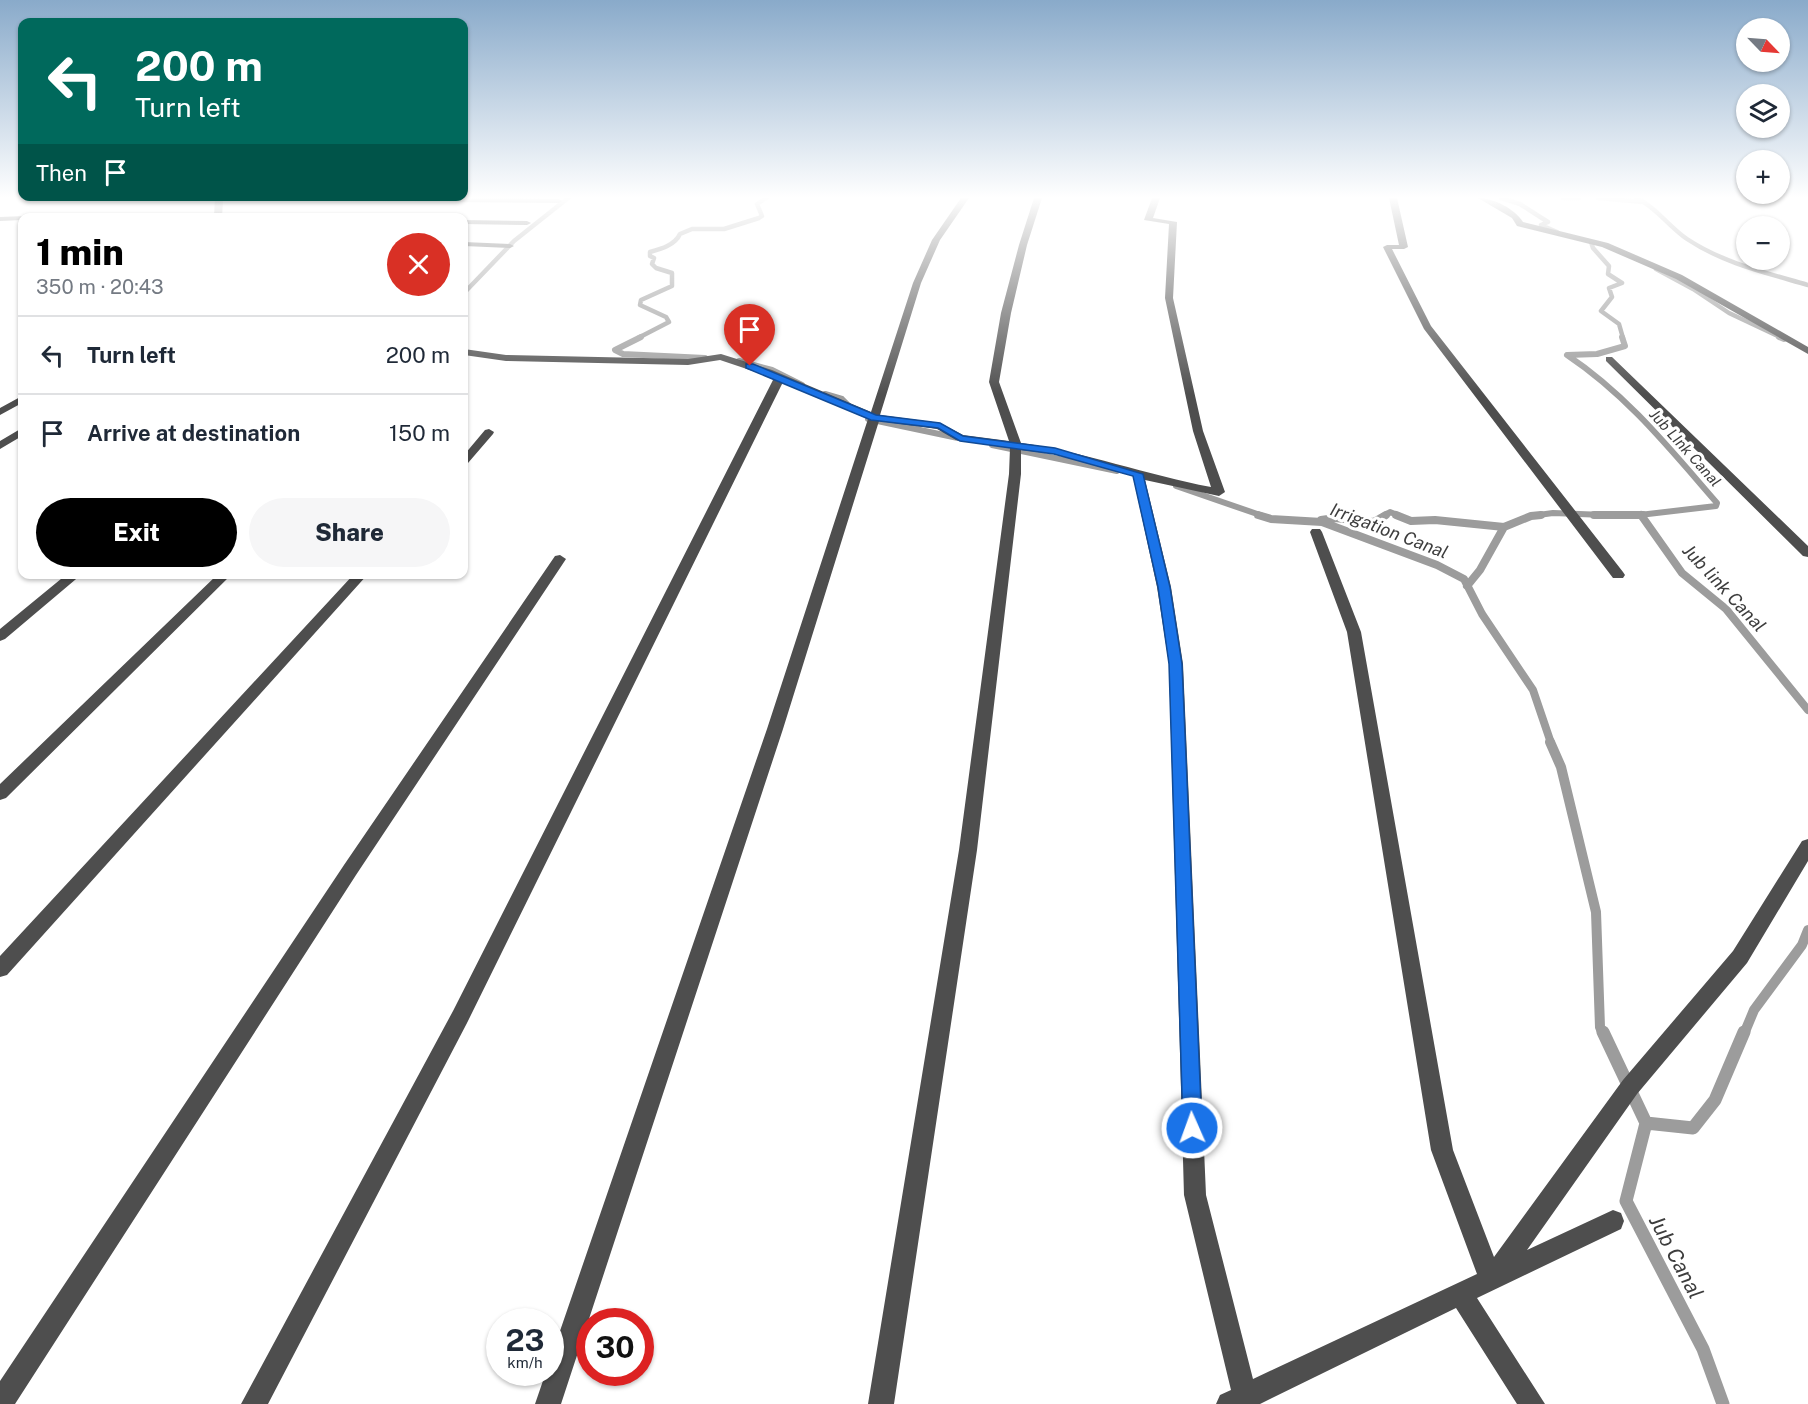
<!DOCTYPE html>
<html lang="en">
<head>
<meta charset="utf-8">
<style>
	:root { --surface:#fff; --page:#f6f6f7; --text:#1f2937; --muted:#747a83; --line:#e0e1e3; --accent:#000 }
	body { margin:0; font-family:"Public Sans",sans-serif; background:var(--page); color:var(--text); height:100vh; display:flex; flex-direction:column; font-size:22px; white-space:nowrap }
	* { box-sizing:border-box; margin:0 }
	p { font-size:20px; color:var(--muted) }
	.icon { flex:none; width:33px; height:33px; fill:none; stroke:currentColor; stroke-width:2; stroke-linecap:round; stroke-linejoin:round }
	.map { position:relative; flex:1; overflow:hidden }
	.side { position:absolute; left:18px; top:213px; width:450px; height:366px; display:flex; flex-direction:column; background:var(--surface); border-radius:12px; box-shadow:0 2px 4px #0004 }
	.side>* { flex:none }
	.hud { position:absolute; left:18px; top:18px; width:450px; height:183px; border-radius:12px; box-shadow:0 2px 4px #0004; background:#00695c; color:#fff; overflow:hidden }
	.needle { width:39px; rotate:115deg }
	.fabs { position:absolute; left:1736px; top:18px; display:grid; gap:12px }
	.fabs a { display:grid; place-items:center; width:54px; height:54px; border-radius:50%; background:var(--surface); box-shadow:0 2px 4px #0004; font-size:30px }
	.speed { position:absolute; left:486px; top:1308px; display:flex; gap:12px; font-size:30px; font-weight:700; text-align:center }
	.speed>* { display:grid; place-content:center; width:78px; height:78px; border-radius:50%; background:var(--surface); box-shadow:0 2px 4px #0004; line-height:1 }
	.speed small { font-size:15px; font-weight:400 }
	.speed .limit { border:9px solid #d22; background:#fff; color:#111 }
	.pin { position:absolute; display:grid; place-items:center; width:51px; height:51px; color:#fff; margin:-62px -26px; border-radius:50% 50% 50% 0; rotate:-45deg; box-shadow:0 0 6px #0007 }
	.pin .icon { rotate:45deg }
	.me { position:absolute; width:66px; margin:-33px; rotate:358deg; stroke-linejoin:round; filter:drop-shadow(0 0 4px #0008) }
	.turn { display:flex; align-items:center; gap:21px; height:126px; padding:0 18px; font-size:27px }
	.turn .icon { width:78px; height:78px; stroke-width:2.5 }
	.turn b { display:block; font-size:42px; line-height:51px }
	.then { display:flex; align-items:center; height:57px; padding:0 18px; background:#0003; gap:12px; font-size:22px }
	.round { display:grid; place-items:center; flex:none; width:63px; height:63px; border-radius:32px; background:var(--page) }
	.headline { display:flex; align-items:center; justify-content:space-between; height:102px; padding:0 18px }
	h1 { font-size:36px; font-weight:800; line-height:45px; color:var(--accent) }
	.button { display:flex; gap:12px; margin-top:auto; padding:12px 18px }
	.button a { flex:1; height:69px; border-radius:36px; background:var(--accent); color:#fff; font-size:24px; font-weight:800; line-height:69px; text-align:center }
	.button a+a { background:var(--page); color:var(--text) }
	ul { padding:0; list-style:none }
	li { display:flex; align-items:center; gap:18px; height:78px; padding:0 18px; border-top:2px solid var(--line) }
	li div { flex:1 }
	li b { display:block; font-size:22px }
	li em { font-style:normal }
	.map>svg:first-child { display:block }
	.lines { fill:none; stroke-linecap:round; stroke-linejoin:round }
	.stream-far4 { stroke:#9c9c9c; stroke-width:4.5 }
	.stream-far3 { stroke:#9c9c9c; stroke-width:6 }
	.stream-far2 { stroke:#9c9c9c; stroke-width:8 }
	.stream-far1 { stroke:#9c9c9c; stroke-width:10 }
	.stream { stroke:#9c9c9c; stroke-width:13 }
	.minor { fill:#4e4e4e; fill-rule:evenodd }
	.route { fill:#1a73e8; stroke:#114b97; stroke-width:1.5 }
	.labels { text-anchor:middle; stroke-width:6; stroke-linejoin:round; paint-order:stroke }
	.far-water-label { font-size:15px; font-style:italic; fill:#3d3d3d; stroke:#fff }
	.water-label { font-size:18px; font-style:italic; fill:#3d3d3d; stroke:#fff }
	.near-water-label { font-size:21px; font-style:italic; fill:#3d3d3d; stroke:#fff }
</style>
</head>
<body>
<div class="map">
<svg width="1808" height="1404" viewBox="0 0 1808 1404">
	<rect width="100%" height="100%" fill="#fff"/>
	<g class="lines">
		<path class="stream-far4" d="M 1501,198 L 1520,204 L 1548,222 L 1541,225 L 1557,232
			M 1563,198 L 1579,198
			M 1598,198 L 1643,202
			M 1637,198 C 1657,208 1669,227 1687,239 C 1723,263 1767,273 1808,285
			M 1591,242 L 1593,248 L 1609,266 L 1608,274 L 1622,283 L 1609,288 L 1612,297 L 1601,311 L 1619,324 L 1623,338
			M 1656,269 L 1693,289 L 1729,313 L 1782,338
			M 464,293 L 514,241 L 568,198
			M 638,338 L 669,322 L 666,317 L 640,305 L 641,300 L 672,286 L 672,273 L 656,268 L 652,264 L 654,258 L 650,256 L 650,252 C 661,249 675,245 680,234 L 692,229 L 724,229 L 759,218 L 762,216 L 757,204 L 766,198"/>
		<path class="stream-far3" d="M 641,337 L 615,350 L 623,354 L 705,358
			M 1779,337 L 1784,339
			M 739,361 L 772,370 L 802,385
			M 825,394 L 842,399 L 850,407
			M 868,419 L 958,438
			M 992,445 L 1117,471
			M 1176,486 L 1263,516
			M 1383,516 L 1390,512 L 1400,516
			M 1531,516 L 1553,513 L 1631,516 L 1716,506 L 1717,503 C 1670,449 1627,395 1567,355 L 1597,354 L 1625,346 L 1622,337"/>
		<path class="stream-far2" d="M 1258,515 L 1271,519 L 1322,522 L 1437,565 L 1464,579 L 1482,614 L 1533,690 L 1551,743
			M 1396,515 L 1411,521 L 1435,520 L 1504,527
			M 1594,515 L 1643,515
			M 1641,515 L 1682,573 L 1726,609 L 1808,710
			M 1321,520 L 1335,518 L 1374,522 L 1386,515
			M 1467,586 L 1480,570 L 1504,527 L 1531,516 L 1541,515"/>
		<path class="stream-far1" d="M 1550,742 L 1561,767 L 1596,912 L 1600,1027 L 1603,1034
			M 1744,1034 L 1754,1010 L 1802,945 L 1808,930"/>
		<path class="stream" d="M 1603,1032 L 1646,1123 L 1693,1128 L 1715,1100 L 1744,1032
			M 1646,1123 L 1626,1201 L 1703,1349 L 1723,1404"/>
		<path class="minor" d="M 215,198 L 559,199 L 563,201 L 559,203 L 223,200 L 222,218 L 207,218 L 214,216 Z
			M 961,198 L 969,198 L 940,240 L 921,283 L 880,415 L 940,423 L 963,435 L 1009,441 L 989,382 L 1001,313 L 1019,245 L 1034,198 L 1042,198 L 1027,245 L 1011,313 L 999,382 L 1021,443 C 1085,452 1147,475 1211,487 L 1193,431 L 1165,298 L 1169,224 L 1144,220 L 1152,198 L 1160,198 L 1153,218 L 1177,222 L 1173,298 L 1203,431 L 1225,492 L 1219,496 L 1145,480 L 1171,587 L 1183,664 L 1206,1195 L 1253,1379 L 1477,1274 L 1431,1150 L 1347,632 L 1310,532 L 1312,529 L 1320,529 L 1322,532 L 1361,632 L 1453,1150 L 1494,1257 L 1623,1080 L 1733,951 L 1802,841 L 1808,839 L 1808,861 L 1747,963 L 1637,1094 L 1527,1250 L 1613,1210 L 1621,1213 L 1624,1221 L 1621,1229 L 1477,1298 L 1545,1404 L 1517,1404 L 1456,1308 L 1260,1404 L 1216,1404 L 1220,1395 L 1231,1390 L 1184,1195 L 1169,664 L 1157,587 L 1133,476 L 1054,454 L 1021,450 L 1021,474 L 977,850 L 894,1404 L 868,1404 L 959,850 L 1009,474 L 1010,448 L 956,440 L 937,429 L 879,421 L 783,729 L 561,1404 L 535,1404 L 546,1372 L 550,1372 L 550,1360 L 767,729 L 868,419 L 783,382 L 467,1023 L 268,1404 L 241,1404 L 453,1011 L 774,378 L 720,360 L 688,365 L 506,361 L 464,355 L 464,349 L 506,355 L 688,359 L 721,354 L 772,370 L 871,412 L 913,283 L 932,240 Z
			M 1389,198 L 1397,198 L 1408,247 L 1404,249 L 1392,249 L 1431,326 L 1623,572 L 1625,575 L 1623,578 L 1613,578 L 1424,329 L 1383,247 L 1387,245 L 1399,245 Z
			M 1478,198 C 1494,198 1515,209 1523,222 L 1608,243 L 1682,275 L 1808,347 L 1808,354 L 1676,279 L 1602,247 L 1517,226 L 1512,218 Z
			M 25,216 L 22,220 L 0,221 L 0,217 Z
			M 464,220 L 527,221 L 531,223 L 527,225 L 464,224 Z
			M 464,242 L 510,244 L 514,246 L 510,248 L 464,246 Z
			M 1606,357 L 1612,357 L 1808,546 L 1808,557 L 1803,556 L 1606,361 Z
			M 22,396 L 22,403 L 0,415 L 0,408 Z
			M 22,428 L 22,436 L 0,449 L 0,441 Z
			M 489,429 L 494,432 L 493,434 L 468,463 L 464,464 L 464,455 L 485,430 Z
			M 560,555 L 566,559 L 356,875 L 15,1404 L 0,1404 L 0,1381 L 344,865 L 555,556 Z
			M 67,574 L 82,574 L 5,639 L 0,641 L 0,629 Z
			M 218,574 L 232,574 L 6,798 L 0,800 L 0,784 Z
			M 354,574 L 368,574 L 7,975 L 0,977 L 0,956 Z"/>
	</g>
	<linearGradient id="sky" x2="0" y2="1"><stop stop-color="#89aaca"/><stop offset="0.5" stop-color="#fff"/><stop offset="1" stop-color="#fff" stop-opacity="0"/></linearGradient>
	<rect width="1808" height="395" fill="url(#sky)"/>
	<path class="route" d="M 746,364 L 753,364 L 876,415 L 940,423 L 963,436 L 1055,448 L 1143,474 L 1170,587 L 1182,664 L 1202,1128 L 1199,1135 L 1192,1138 L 1185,1135 L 1183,1128 L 1169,664 L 1158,587 L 1133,476 L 1054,454 L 960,441 L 938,428 L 871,420 L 746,368 Z"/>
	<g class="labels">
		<g class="far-water-label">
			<text transform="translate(1685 448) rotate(48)" y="5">Jub LInk Canal</text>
		</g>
		<g class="water-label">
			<text transform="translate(1389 531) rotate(21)" y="6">Irrigation Canal</text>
			<text transform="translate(1724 588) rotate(47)" y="6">Jub link Canal</text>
		</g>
		<g class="near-water-label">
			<text transform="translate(1676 1257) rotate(62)" y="7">Jub Canal</text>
		</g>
	</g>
</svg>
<div class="fabs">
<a><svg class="needle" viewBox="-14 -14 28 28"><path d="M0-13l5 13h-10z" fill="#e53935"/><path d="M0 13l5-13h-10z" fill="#747a83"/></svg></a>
<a><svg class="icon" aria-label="layers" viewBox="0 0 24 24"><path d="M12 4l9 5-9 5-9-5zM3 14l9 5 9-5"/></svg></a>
<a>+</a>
<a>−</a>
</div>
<div class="speed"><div>23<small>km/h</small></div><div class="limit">30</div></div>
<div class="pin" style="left:750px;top:366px;background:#d93025"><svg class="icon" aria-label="arrive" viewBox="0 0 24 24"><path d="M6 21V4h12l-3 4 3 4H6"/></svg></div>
<svg class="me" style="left:1192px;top:1128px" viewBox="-20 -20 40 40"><circle r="17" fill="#1a73e8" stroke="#fff" stroke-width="3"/><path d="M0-11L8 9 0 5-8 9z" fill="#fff"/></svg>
<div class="hud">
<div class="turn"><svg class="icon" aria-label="left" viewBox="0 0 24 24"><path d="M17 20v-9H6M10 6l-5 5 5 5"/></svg><div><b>200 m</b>Turn left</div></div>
<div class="then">Then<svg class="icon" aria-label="arrive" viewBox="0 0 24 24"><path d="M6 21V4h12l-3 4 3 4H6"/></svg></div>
</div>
<section class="side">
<div class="headline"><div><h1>1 min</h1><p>350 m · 20:43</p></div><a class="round" style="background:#d93025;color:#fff"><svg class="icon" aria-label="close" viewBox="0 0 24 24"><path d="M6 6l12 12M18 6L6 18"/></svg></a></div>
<ul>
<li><svg class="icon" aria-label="left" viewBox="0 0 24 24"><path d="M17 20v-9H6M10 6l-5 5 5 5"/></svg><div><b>Turn left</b></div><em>200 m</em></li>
<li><svg class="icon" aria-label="arrive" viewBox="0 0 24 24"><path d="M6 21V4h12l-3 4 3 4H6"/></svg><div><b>Arrive at destination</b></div><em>150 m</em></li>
</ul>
<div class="button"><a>Exit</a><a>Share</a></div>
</section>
</div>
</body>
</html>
